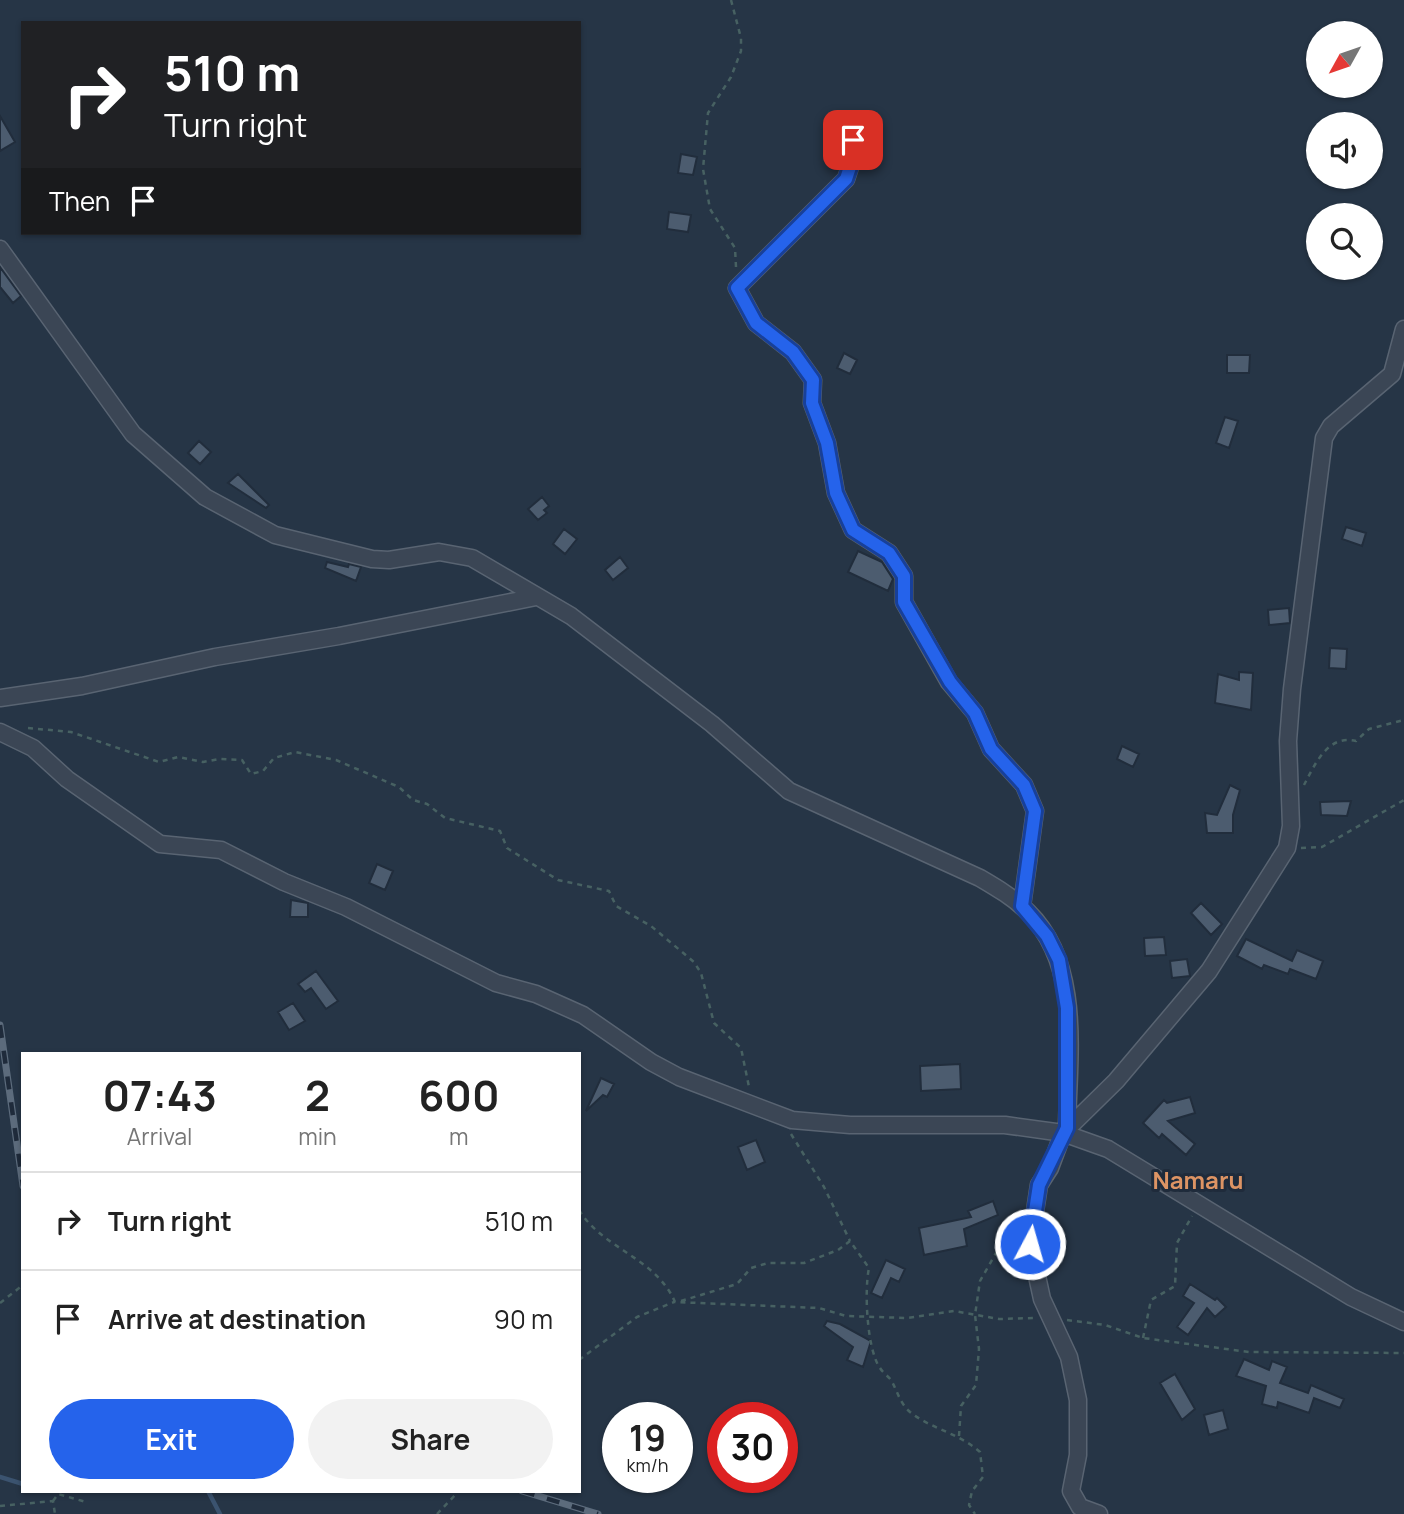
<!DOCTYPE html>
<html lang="en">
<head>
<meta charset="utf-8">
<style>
	:root { --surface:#fff; --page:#f2f2f2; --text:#222; --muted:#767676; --line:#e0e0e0; --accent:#2563eb }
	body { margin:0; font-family:Manrope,sans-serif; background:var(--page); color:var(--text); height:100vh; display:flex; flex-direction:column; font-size:26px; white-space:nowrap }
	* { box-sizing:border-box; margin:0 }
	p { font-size:23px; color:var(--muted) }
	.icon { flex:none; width:38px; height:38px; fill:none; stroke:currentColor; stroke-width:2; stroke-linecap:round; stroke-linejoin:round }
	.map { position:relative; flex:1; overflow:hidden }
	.details { position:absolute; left:21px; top:1052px; width:560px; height:441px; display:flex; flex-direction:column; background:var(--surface); border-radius:0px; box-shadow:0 2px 5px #0004 }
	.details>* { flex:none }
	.banner { position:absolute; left:21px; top:21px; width:560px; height:214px; border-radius:0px; box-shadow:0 2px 5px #0004; background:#202124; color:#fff; overflow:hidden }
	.needle { width:46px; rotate:230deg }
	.controls { position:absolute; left:1306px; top:21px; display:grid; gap:14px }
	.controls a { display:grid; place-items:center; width:77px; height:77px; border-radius:50%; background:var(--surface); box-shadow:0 2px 5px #0004; font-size:35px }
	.speed { position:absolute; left:602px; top:1402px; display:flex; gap:14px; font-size:35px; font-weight:700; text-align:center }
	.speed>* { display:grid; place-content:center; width:91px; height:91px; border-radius:50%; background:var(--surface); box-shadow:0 2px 5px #0004; line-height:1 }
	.speed small { font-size:18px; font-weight:400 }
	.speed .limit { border:10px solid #d22; background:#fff; color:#111 }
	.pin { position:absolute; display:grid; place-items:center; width:60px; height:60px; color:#fff; margin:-30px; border-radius:14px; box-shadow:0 4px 10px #0006 }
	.me { position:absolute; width:77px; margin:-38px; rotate:6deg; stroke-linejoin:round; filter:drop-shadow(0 0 5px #0008) }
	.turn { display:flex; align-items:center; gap:24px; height:147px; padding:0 28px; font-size:32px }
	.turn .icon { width:91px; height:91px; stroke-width:2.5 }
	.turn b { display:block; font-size:49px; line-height:60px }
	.then { display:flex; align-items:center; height:66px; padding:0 28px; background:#0003; gap:14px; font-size:26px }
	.eta { display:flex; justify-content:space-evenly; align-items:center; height:119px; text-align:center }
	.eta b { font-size:42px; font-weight:700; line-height:49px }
	.button { display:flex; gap:14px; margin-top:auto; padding:14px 28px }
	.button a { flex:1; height:80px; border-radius:42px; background:var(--accent); color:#fff; font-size:28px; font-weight:700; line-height:80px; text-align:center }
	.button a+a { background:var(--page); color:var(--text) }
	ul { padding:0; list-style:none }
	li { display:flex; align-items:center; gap:21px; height:98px; padding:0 28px; border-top:2px solid var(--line) }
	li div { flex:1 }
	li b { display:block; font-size:26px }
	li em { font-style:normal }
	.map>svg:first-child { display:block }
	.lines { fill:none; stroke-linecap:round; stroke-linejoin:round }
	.stream { stroke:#3b536f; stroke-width:4.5 }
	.building { fill:#4c5c6f; stroke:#212d3c; stroke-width:2 }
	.minor-casing { stroke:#596472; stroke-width:19 }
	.path { stroke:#476162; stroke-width:2.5; stroke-dasharray:5 5; stroke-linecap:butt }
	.minor { stroke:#3b4655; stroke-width:16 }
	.rail-casing { stroke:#5c6b7c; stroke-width:7 }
	.rail { stroke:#1f2b3b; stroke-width:4.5; stroke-dasharray:13; stroke-linecap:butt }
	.route-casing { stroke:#184099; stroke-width:18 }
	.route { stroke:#2563eb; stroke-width:12 }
	.labels { text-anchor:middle; stroke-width:6; stroke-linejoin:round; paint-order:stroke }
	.quarter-label { font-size:24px; font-weight:bold; fill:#dd9464; stroke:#1f2b3b }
</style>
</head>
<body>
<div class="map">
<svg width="1404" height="1514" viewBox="0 0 1404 1514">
	<rect width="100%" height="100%" fill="#263546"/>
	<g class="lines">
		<path class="stream" d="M 0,1477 L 23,1484
			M 208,1491 L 220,1514"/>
	</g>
	<path class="building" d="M 0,116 L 15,142 L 0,151 Z
		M 681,154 L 697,157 L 693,175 L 678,173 Z
		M 669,212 L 691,215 L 688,232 L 667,229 Z
		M 0,267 L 21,296 L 13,303 L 0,287 Z
		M 844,353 L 857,360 L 850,374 L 837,368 Z
		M 1227,355 L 1250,355 L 1249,373 L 1227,373 Z
		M 1225,417 L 1238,421 L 1229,448 L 1216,443 Z
		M 199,441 L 211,452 L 200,464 L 188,453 Z
		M 238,474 L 269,505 L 266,508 L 228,483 Z
		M 542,497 L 549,506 L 544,510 L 547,513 L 538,520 L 528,509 Z
		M 1346,527 L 1366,533 L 1362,546 L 1342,539 Z
		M 564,529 L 577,539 L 565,554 L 553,544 Z
		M 858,551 L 882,562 L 893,579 L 888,591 L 848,572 Z
		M 620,557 L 628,568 L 613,580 L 605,570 Z
		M 327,562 L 348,567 L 349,564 L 361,567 L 356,581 L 325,568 Z
		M 1289,608 L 1290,623 L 1269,625 L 1268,610 Z
		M 1330,648 L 1347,649 L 1346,669 L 1329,668 Z
		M 1239,672 L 1253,673 L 1251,710 L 1215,703 L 1218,674 L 1239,680 Z
		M 1122,746 L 1139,754 L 1133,767 L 1117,759 Z
		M 1230,785 L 1240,790 L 1233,815 L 1233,833 L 1207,833 L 1205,813 L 1217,815 Z
		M 1351,801 L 1347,816 L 1321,815 L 1320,802 Z
		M 377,864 L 393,871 L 385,890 L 369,883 Z
		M 291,900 L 308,903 L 308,917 L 290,917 Z
		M 1201,903 L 1222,924 L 1211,935 L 1191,913 Z
		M 1164,937 L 1166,955 L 1145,956 L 1144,938 Z
		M 1246,939 L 1292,961 L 1297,950 L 1323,961 L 1316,979 L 1290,969 L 1288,974 L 1264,965 L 1262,969 L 1237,956 Z
		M 1187,959 L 1190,976 L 1172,978 L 1170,961 Z
		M 316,971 L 338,1001 L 326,1009 L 311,988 L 305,992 L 298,984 Z
		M 293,1003 L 305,1021 L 289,1030 L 278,1012 Z
		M 960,1064 L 961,1089 L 921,1091 L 920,1066 Z
		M 601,1078 L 614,1084 L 607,1097 L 603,1095 L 586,1111 Z
		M 1190,1097 L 1195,1113 L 1168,1121 L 1195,1144 L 1186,1155 L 1162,1134 L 1159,1138 L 1143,1123 L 1164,1100 L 1167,1103 Z
		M 756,1140 L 765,1162 L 747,1170 L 738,1147 Z
		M 993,1201 L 998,1215 L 964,1229 L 967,1246 L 924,1255 L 919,1228 L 971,1217 L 968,1211 Z
		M 886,1260 L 905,1269 L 899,1282 L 891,1278 L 882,1298 L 871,1293 Z
		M 1190,1284 L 1215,1300 L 1217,1298 L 1226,1307 L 1215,1317 L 1207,1308 L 1188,1335 L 1177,1327 L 1194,1303 L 1183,1296 Z
		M 827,1321 L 840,1324 L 871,1341 L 863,1367 L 847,1360 L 853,1347 L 824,1326 Z
		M 1244,1359 L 1269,1370 L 1272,1361 L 1287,1367 L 1280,1383 L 1308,1393 L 1311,1385 L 1344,1399 L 1340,1408 L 1314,1398 L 1309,1413 L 1278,1402 L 1277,1408 L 1262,1404 L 1266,1386 L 1236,1376 Z
		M 1175,1374 L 1195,1409 L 1182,1420 L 1160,1383 Z
		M 1223,1410 L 1228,1429 L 1209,1435 L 1204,1415 Z"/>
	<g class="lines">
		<defs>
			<path id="minor" d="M 853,140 L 852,161 L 846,179 L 737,288 L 756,323 L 793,352 L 813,380 L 812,403 L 827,443 L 836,493 L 853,530 L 889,553 L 904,576 L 904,602 L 949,682 L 975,713 L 991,749 L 1024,785 L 1035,811 L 1022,906
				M 0,249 L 133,434 L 205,497 L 275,535 L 372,559 L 389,560 L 439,552 L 472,558 L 571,616 L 712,724 L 789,791 L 980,878 C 997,888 1014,898 1028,912 C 1083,966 1068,1058 1067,1128
				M 0,698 L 82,686 L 215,657 L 339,636 L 536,597
				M 0,732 L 33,748 L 67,779 L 160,844 L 221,850 L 284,882 L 346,907 L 496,983 L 536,994 L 583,1015 L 651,1062 L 679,1077 L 792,1120 L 850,1125 L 1005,1125 L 1063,1133 L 1108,1149 L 1351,1297 L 1404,1322
				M 1099,1514 L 1080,1507 L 1071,1491 L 1078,1455 L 1078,1400 L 1069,1357 L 1042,1299 L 1030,1244 L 1039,1185 L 1050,1168 L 1063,1133 L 1116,1081 L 1209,971 L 1287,848 L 1291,826 L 1288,741 L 1292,689 L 1324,438 L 1331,426 L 1392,374 L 1404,329"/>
		</defs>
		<use href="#minor" class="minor-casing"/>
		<path class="path" d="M 731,0 L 741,38 L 741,51 L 731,77 L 708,113 L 703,169 L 710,209 L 735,248 L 736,267
			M 28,728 L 71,732 L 159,762 L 178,757 L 203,762 L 219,759 L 242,760 L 251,774 L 263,771 L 274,758 L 295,752 L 336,760 L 399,787 L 413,800 L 427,804 L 445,818 L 500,831 L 507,848 L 558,880 L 609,891 L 616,906 L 651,926 L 694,962 L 701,973 L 714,1023 L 741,1048 L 749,1087
			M 1304,785 C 1315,764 1328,734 1356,741 L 1369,729 L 1404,720
			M 1301,848 L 1322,847 L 1404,800
			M 791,1134 L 824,1187 L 850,1241
			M 579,1210 C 603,1249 656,1258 675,1302 L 819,1308 L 846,1316 L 908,1318 L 954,1311 L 999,1319 L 1036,1318
			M 681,1301 L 737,1284 L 751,1268 L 768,1263 L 804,1263 L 838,1250 L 850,1241 L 869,1268 C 864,1291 867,1350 880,1368 C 883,1373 888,1376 891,1380 C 898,1392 899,1402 910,1412 C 931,1429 959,1433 980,1452 L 983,1477 L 972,1491 L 969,1505 L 975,1514
			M 0,1303 L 23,1285
			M 1067,1320 L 1105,1325 L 1143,1338 L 1249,1352 L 1404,1353
			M 1143,1338 L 1151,1300 L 1175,1286 L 1177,1243 L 1192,1216
			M 579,1360 L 637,1317 L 674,1302
			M 959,1436 L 961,1406 L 976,1385 L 979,1349 L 975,1315 L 980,1281 L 1000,1246 L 1015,1250
			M 53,1501 L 58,1494 L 86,1502
			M 0,1506 L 53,1501 L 55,1514
			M 437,1514 L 459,1491"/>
		<use href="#minor" class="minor"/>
		<defs>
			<path id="rail" d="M 0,1025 L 23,1186
				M 522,1491 L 598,1514"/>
		</defs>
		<use href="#rail" class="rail-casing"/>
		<use href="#rail" class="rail"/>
	</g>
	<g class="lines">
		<defs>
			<path id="route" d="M 853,140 L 852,161 L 846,179 L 737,288 L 756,323 L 793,352 L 813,380 L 812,403 L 827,443 L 836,493 L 853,530 L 889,553 L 904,576 L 904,602 L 950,682 L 975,713 L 991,749 L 1024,785 L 1035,811 L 1022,906 L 1047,936 L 1059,960 L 1067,1008 L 1067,1128 L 1039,1185 L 1030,1244"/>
		</defs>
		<use href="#route" class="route-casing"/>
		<use href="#route" class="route"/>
	</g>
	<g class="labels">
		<g class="quarter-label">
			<text x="1198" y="1189">Namaru</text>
		</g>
	</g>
</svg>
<div class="controls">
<a><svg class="needle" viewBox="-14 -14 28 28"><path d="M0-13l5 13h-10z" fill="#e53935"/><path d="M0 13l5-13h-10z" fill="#767676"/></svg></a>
<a><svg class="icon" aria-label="sound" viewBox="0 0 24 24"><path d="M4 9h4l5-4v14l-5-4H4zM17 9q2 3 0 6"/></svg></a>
<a><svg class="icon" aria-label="search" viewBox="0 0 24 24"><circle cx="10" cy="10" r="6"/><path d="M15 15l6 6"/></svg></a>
</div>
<div class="speed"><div>19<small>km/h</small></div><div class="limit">30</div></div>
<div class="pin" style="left:853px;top:140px;background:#d93025"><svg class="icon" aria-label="arrive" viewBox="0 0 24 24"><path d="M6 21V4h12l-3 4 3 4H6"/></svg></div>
<svg class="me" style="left:1030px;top:1244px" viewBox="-20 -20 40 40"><circle r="17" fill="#2563eb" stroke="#fff" stroke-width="3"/><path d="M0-11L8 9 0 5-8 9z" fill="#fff"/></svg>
<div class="banner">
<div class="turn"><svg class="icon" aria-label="right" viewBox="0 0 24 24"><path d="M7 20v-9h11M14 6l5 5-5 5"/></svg><div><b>510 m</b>Turn right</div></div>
<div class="then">Then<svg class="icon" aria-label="arrive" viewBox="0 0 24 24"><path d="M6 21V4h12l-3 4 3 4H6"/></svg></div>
</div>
<section class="details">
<div class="eta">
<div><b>07:43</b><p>Arrival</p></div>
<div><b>2</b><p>min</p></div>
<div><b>600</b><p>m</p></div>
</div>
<ul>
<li><svg class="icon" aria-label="right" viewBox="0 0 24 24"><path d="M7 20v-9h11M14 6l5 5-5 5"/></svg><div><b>Turn right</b></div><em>510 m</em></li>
<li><svg class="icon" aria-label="arrive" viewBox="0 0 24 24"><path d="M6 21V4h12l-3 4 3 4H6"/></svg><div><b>Arrive at destination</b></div><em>90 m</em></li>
</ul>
<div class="button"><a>Exit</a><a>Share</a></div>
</section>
</div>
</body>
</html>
